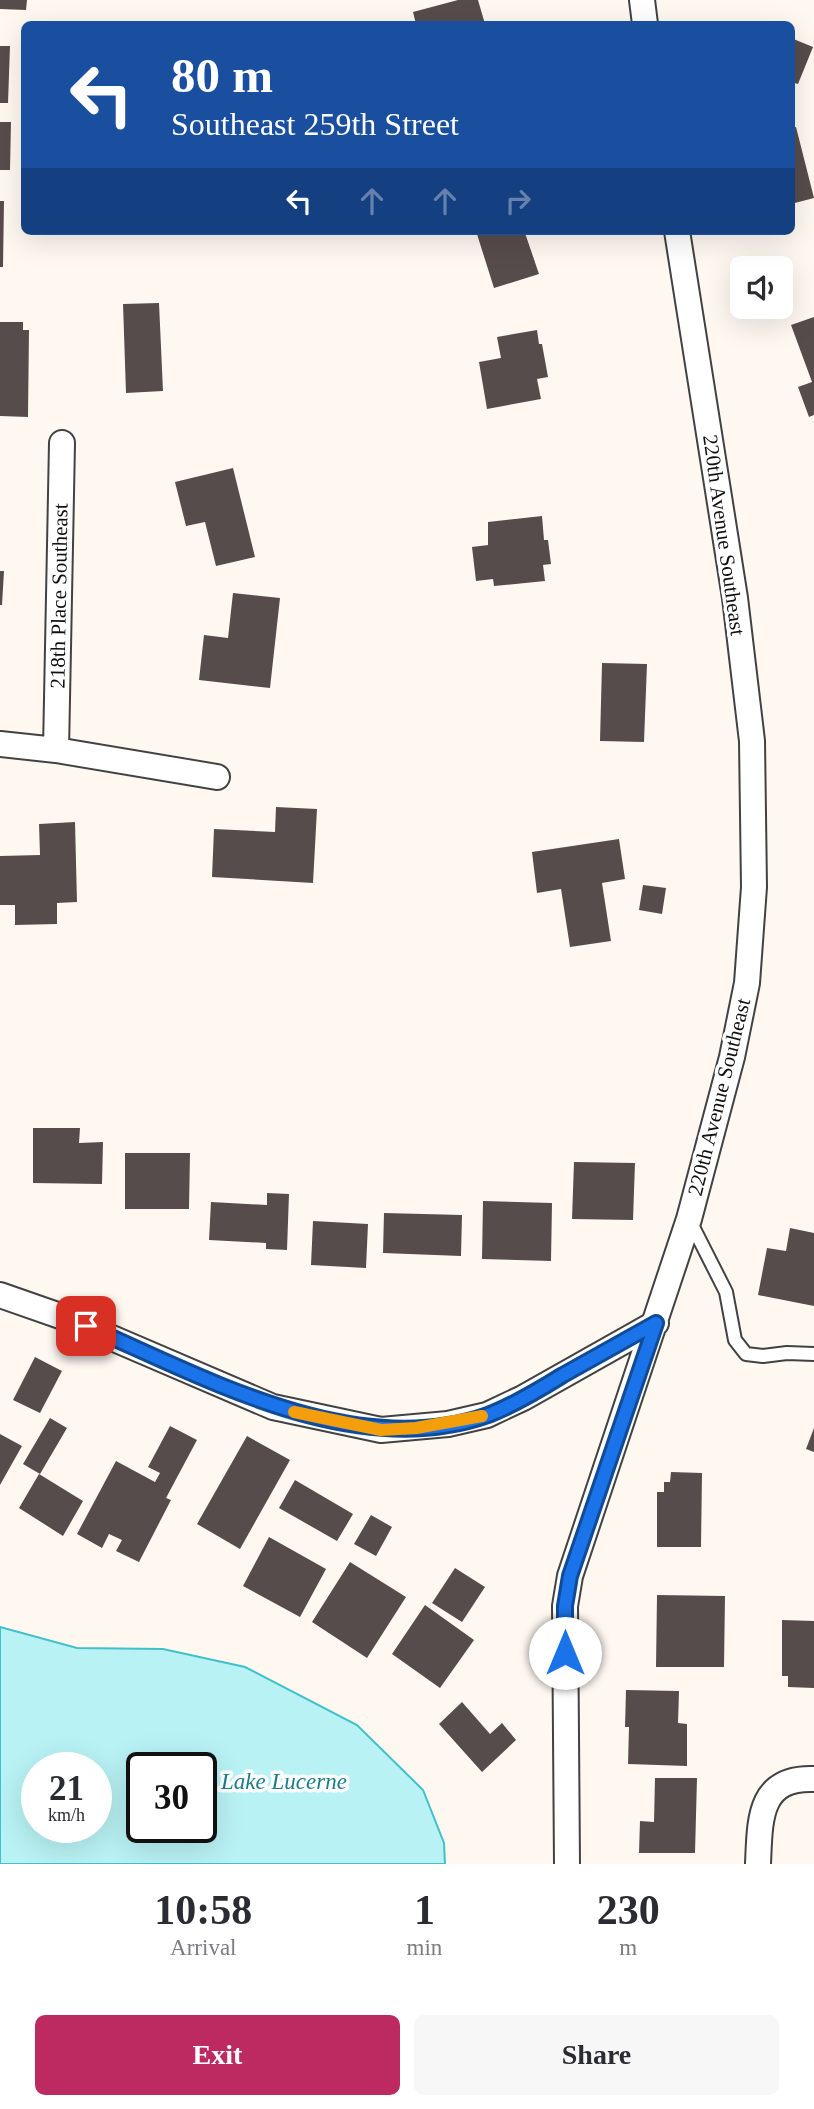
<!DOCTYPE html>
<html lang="en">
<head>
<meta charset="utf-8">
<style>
	:root { --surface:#fff; --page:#f7f7f7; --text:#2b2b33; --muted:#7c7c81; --accent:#bc2a61 }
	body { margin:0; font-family:"Times New Roman",serif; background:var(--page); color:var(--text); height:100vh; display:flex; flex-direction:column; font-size:26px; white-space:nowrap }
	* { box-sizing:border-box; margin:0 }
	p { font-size:23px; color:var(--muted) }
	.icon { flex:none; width:38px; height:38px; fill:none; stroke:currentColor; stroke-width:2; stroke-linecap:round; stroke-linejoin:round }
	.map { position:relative; height:1864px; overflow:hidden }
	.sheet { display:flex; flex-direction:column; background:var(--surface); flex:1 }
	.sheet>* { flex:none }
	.banner { position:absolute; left:21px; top:21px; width:774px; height:214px; border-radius:10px; box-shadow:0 7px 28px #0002; background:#1a4fa0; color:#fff; overflow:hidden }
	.tools { position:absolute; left:730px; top:256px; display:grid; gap:14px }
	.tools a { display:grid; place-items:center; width:63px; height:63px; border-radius:10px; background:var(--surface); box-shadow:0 7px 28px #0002; font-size:35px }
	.speed { position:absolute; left:21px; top:1752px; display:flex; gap:14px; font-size:35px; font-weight:700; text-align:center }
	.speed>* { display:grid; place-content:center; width:91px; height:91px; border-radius:50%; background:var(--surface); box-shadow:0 7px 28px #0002; line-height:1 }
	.speed small { font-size:18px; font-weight:400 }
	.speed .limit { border:4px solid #111; border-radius:10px; background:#fff; color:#111 }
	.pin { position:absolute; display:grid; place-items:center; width:60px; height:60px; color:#fff; margin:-30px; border-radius:14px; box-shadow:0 4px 10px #0006 }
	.me { position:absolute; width:77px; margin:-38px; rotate:0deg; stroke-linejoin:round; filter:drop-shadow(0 0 5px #0008) }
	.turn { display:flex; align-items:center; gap:24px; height:147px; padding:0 35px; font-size:32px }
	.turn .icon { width:91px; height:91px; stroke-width:2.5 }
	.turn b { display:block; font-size:49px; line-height:60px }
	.lanes { display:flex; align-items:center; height:66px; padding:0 35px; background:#0003; justify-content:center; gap:35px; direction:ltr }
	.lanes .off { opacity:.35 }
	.eta { display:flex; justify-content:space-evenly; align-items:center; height:119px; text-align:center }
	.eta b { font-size:42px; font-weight:700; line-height:49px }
	.button { display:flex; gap:14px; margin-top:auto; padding:14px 35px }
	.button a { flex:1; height:80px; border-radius:10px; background:var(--accent); color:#fff; font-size:28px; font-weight:700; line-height:80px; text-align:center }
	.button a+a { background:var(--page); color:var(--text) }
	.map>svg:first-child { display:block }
	.water { fill:#b8f2f4; stroke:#41c0c9; stroke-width:2; fill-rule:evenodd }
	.building { fill:#574c4c }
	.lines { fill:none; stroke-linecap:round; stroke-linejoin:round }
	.service-casing { stroke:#424242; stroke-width:16 }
	.minor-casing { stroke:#424242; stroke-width:28 }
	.service { stroke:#fff; stroke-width:12 }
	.minor { stroke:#fff; stroke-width:24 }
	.route-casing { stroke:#114b97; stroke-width:18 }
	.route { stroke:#1a73e8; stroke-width:12 }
	.slow { stroke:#f59e0b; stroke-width:12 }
	.labels { text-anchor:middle; stroke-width:7; stroke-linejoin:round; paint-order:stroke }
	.street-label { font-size:21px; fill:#0f0f0f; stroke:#fff }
	.water-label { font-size:23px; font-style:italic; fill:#1a7d89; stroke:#fff }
</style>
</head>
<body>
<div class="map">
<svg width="814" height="1864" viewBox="0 0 814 1864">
	<rect width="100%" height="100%" fill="#fff8f1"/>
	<path class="water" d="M 0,1627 L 77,1648 L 163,1649 L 245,1667 L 357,1725 L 423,1790 L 444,1843 L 445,1864 L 0,1864 ZM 37,1768 L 96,1768 L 96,1827 L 37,1827 ZM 142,1768 L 201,1768 L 201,1827 L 142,1827 Z"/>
	<path class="building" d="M 0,0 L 27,0 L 26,10 L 0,9 Z
		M 458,0 L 478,0 L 485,24 L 416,24 L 413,12 Z
		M 791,38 L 813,47 L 798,84 L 791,82 Z
		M 0,46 L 10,46 L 8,103 L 0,103 Z
		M 0,122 L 11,122 L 10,170 L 0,170 Z
		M 796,127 L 814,198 L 791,204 L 791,128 Z
		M 0,201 L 4,201 L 3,267 L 0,267 Z
		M 476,231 L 530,231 L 525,233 L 539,274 L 494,288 Z
		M 159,303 L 163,391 L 126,393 L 123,304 Z
		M 814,317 L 814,415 L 809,417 L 798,387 L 812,382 L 791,325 Z
		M 0,322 L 23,322 L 23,330 L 29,330 L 28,417 L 0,416 Z
		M 537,330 L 539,344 L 542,344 L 548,377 L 537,379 L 541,399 L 487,409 L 479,362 L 501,358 L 497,337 Z
		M 233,468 L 255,557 L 216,566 L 205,522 L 186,526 L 175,482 Z
		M 542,516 L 544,540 L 548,540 L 551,564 L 543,565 L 545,581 L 494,586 L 493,579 L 476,581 L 472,547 L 488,545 L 488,522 Z
		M 0,571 L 4,571 L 2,605 L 0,605 Z
		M 233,593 L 280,598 L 270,688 L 199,680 L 204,635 L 228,638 Z
		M 602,663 L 647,664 L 644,742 L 600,741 Z
		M 276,807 L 317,809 L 313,883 L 212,877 L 214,829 L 275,832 Z
		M 75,822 L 77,902 L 57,903 L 57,924 L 15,925 L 15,905 L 0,905 L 0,856 L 40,855 L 39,824 Z
		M 619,839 L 625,879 L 602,883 L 611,941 L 570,947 L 561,889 L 537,893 L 532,852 Z
		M 643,885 L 666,888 L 662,914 L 639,910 Z
		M 33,1128 L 80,1128 L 79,1143 L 103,1142 L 102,1184 L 33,1183 Z
		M 125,1153 L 190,1153 L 189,1209 L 125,1209 Z
		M 574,1162 L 635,1163 L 633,1220 L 572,1219 Z
		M 267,1193 L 289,1194 L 287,1250 L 266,1249 L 266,1243 L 209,1240 L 211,1202 L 267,1205 Z
		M 483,1201 L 552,1203 L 551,1261 L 482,1259 Z
		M 384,1213 L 462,1215 L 461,1256 L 383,1253 Z
		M 313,1221 L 368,1224 L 366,1268 L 311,1265 Z
		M 790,1228 L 814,1233 L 814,1306 L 758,1295 L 767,1248 L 786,1251 Z
		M 35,1357 L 62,1371 L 40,1413 L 13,1400 Z
		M 50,1418 L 67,1428 L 40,1474 L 23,1464 Z
		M 170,1426 L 197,1440 L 166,1498 L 171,1500 L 139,1562 L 116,1551 L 122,1540 L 109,1534 L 102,1548 L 77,1534 L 116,1461 L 155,1482 L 160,1473 L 148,1467 Z
		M 814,1428 L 814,1452 L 806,1449 Z
		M 0,1434 L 22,1446 L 0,1485 Z
		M 247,1436 L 290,1460 L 240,1549 L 197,1524 Z
		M 671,1472 L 702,1473 L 701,1547 L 657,1547 L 657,1492 L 664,1492 L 664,1482 L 670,1482 Z
		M 39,1474 L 83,1501 L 63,1536 L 19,1508 Z
		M 295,1480 L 353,1514 L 337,1541 L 279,1508 Z
		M 371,1515 L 392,1527 L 376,1556 L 354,1544 Z
		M 269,1537 L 326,1569 L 300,1617 L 243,1586 Z
		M 350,1562 L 406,1597 L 367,1658 L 312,1622 Z
		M 455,1568 L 485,1587 L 462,1622 L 432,1603 Z
		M 657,1595 L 725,1596 L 724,1667 L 656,1667 Z
		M 425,1605 L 474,1640 L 440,1688 L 392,1654 Z
		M 782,1620 L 814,1621 L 814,1688 L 788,1687 L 788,1676 L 782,1676 Z
		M 626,1690 L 679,1691 L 678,1723 L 687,1724 L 687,1766 L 628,1764 L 629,1727 L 625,1727 Z
		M 462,1702 L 490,1734 L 502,1723 L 516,1740 L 482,1772 L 439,1724 Z
		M 655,1778 L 697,1778 L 695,1853 L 639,1853 L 640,1821 L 654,1822 Z"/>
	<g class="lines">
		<defs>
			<path id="service" d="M 689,1219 L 726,1292 L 735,1340 L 746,1354 L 763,1356 L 787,1353 L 814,1354"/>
			<path id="minor" d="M 642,0 L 645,24
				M 0,744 L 56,750 L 217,777
				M 56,750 L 62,443
				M 0,1295 L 63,1317 L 273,1407 L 381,1430 L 448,1424 L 487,1415 L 523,1398 L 656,1323
				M 567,1864 L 565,1606 L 570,1576 L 689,1219 L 732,1057 L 747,983 L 754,887 L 752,741 L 735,598 L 677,231
				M 758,1864 C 760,1820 758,1777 814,1779"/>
		</defs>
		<use href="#service" class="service-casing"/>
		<use href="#minor" class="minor-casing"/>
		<use href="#service" class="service"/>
		<use href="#minor" class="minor"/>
	</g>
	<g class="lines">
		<defs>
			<path id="route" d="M 86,1326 C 206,1378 355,1462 488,1415 C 514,1405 539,1390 563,1375 C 594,1358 625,1340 656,1323 L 570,1576 L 565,1606 L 565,1653"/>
		</defs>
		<use href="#route" class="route-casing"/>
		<use href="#route" class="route"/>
		<path class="slow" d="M 294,1412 L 381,1430 L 416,1428 L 482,1416"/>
	</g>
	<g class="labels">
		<g class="street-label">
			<text transform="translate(724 535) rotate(82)" y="7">220th Avenue Southeast</text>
			<text transform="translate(59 596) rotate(-89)" y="7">218th Place Southeast</text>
			<text transform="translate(719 1097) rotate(-76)" y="7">220th Avenue Southeast</text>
		</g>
		<g class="water-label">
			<text x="284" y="1789">Lake Lucerne</text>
		</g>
	</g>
</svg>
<div class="tools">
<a><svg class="icon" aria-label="sound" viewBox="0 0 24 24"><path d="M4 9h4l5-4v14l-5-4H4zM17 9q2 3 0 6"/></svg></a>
</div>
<div class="speed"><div>21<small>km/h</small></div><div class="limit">30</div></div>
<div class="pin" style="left:86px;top:1326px;background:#d93025"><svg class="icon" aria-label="arrive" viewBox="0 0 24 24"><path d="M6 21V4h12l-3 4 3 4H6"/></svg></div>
<svg class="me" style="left:565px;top:1653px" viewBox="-20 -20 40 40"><circle r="19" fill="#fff"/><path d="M0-13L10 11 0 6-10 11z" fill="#1a73e8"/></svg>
<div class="banner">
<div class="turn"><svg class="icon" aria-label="left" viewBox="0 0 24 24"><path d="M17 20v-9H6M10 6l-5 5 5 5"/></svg><div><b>80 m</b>Southeast 259th Street</div></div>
<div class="lanes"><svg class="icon" aria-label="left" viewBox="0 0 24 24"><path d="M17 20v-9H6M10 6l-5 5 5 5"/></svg><svg class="icon off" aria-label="ahead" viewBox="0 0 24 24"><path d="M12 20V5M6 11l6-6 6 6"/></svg><svg class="icon off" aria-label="ahead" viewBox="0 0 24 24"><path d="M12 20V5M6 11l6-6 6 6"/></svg><svg class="icon off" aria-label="right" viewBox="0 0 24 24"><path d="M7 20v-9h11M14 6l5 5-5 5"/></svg></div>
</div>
</div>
<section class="sheet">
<div class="eta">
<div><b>10:58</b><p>Arrival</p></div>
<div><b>1</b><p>min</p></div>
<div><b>230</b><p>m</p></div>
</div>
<div class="button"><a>Exit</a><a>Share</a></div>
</section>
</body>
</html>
